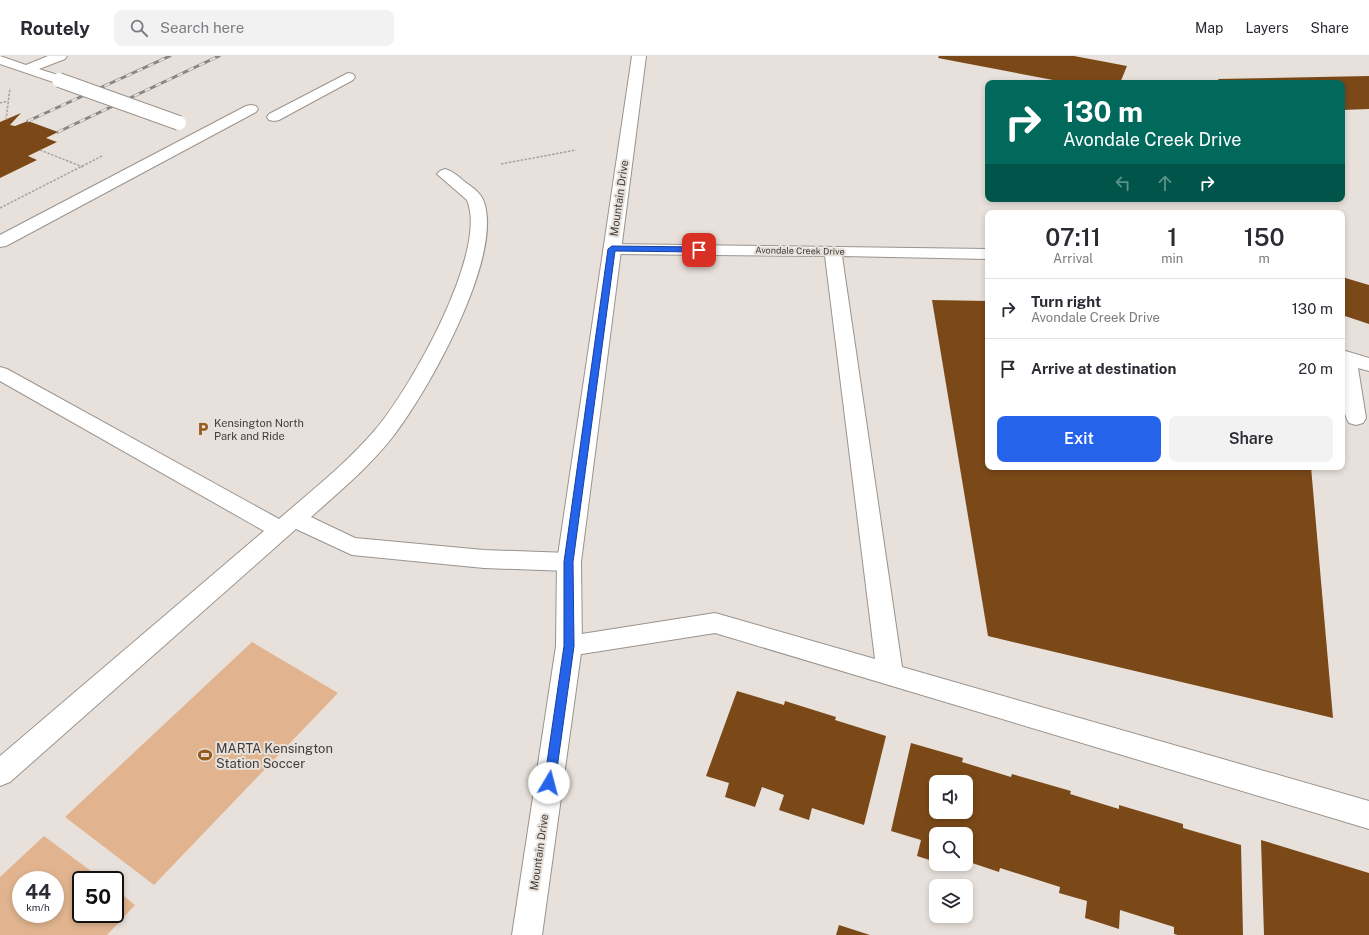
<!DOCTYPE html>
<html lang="en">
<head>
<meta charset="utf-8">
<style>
	:root { --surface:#fff; --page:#f2f2f3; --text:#2b2b33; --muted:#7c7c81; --line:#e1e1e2; --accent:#2563eb }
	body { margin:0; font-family:"Public Sans",sans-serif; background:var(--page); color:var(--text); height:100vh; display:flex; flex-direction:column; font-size:15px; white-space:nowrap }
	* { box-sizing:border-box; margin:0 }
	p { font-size:13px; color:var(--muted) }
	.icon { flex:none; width:22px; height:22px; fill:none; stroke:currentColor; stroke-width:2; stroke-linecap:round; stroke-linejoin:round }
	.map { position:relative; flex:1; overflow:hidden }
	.details { position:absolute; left:985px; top:154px; width:360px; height:260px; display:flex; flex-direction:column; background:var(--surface); border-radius:8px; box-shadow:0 2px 6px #0003 }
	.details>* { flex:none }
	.banner { position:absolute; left:985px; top:24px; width:360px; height:122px; border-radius:8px; box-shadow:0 2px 6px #0003; background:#00695c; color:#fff; overflow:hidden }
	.buttons { position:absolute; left:929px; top:719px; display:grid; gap:8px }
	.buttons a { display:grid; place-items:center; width:44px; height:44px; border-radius:8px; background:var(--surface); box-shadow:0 2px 6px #0003; font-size:20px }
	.speed { position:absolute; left:12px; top:815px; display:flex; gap:8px; font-size:20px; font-weight:700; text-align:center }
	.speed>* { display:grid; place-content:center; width:52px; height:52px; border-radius:50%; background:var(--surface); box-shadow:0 2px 6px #0003; line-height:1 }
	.speed small { font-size:10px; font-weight:400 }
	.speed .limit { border:2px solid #111; border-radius:6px; background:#fff; color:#111 }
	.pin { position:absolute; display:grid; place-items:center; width:34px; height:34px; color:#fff; margin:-17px; border-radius:8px; box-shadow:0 2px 6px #0006 }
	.me { position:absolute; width:44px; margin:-22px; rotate:8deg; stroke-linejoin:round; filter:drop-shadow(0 0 3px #0008) }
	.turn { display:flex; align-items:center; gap:14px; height:84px; padding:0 12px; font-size:18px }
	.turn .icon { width:52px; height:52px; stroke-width:2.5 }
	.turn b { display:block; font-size:28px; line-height:34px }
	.lanes { display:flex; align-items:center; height:38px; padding:0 12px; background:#0003; justify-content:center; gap:20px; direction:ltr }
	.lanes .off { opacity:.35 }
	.eta { display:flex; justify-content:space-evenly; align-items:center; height:68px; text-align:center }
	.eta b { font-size:24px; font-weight:600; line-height:28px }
	.button { display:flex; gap:8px; margin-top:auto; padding:8px 12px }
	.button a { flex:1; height:46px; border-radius:8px; background:var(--accent); color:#fff; font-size:16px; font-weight:600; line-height:46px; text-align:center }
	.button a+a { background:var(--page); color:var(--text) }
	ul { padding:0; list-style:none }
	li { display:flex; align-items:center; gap:12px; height:60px; padding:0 12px; border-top:1px solid var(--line) }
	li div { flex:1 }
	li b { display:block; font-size:15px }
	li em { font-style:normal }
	header { display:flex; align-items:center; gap:24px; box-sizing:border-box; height:56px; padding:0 20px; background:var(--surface); border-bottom:1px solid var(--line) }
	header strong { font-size:19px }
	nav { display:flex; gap:22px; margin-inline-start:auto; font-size:14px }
	.search { width:280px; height:36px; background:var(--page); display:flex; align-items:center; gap:10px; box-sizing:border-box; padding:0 14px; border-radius:8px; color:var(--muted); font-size:15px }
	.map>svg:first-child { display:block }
	.green { fill:#e1b48f; fill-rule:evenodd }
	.building { fill:#7b4918; fill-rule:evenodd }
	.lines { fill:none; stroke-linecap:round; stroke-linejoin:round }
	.minor-casing { stroke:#9a938e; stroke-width:2 }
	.major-casing { stroke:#9a938e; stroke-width:2 }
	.path { stroke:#a7a19d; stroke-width:1.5; stroke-dasharray:2.5 1.5; stroke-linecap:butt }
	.minor { fill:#fff; fill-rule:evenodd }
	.major { fill:#fff; fill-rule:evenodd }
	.rail-casing { stroke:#898581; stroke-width:3 }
	.rail { stroke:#e8e1db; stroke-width:2; stroke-dasharray:6; stroke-linecap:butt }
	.minor-bridge-casing { stroke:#9a938e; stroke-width:16; stroke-linecap:butt }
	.minor-bridge { stroke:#fff; stroke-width:14 }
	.route { fill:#2563eb; stroke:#184099 }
	.labels { text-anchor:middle; stroke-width:4; stroke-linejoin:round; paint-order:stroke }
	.far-street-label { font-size:9px; fill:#3f3c3a; stroke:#e8e1db }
	.street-label { font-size:11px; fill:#3f3c3a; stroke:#e8e1db }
	.poi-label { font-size:11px; fill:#3f3c3a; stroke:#e8e1db; text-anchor:start }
	.near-poi-label { font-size:13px; fill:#3f3c3a; stroke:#e8e1db; text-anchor:start }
</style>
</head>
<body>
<header>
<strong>Routely</strong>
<div class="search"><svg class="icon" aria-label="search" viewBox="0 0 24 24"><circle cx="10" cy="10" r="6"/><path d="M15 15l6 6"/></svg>Search here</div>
<nav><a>Map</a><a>Layers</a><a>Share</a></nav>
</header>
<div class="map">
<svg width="1369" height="879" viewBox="0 0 1369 879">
	<rect width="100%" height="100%" fill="#e8e1db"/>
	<path class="green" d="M 252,586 L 338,637 L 154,829 L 65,761 Z
		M 44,780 L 103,824 L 81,824 L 81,858 L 115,858 L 115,833 L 135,849 L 107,879 L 0,879 L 0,821 ZM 21,824 L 55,824 L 55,858 L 21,858 Z"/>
	<path class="building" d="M 939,0 L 1074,0 L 1127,10 L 1120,27 L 1069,27 L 938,2 Z
		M 1369,20 L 1369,53 L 1342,54 L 1342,27 L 1221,27 L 1218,23 Z
		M 21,57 L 10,69 L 15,70 L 28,65 L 58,76 L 46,82 L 57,86 L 28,100 L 37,104 L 0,122 L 0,66 Z
		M 1342,221 L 1369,229 L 1369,268 L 1342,259 Z
		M 932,244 L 988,245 L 988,411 L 1311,411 L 1333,662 L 988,580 Z
		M 737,635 L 784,649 L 785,645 L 836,661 L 835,664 L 886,680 L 864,769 L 812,752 L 809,764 L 779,754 L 784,739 L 762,731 L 755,751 L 725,741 L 729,727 L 706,720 Z
		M 911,687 L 963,702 L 962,706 L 1011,721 L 1012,718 L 1071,735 L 1070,738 L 1119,753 L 1119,749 L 1183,768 L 1183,772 L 1241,789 L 1243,879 L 1178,879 L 1174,878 L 1174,871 L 1120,854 L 1119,873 L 1085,862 L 1087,845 L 1059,837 L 1060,831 L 1000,812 L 999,816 L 966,805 L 966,778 L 936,778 L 936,806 L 917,800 L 921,784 L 891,775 ZM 936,726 L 966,726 L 966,756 L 936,756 Z
		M 1261,784 L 1369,817 L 1369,879 L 1264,879 Z
		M 839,869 L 870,879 L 836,879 Z"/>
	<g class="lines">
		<defs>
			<path id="minor" d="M 0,0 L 26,9 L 48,0 L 67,0 L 65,3 L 39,13 L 64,21 L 66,24 L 64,27 L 59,28 L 0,8 Z
				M 348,17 L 353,18 L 355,21 L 353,24 L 279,64 L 274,65 L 269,64 L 267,61 L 269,58 Z
				M 251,49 L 256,50 L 258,53 L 256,56 L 6,190 L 0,191 L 0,179 L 246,50 Z
				M 445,113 C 453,115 459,121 465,126 C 472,131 481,137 484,146 C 503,202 427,338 391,383 C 368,412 339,436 311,461 L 355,482 L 484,494 L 569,497 L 577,500 L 581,506 L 577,512 L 569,515 L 484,512 L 352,499 L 296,473 L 10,726 L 0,730 L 0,700 L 264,475 L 0,325 L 0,311 L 7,313 L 279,463 C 312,434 347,407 375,374 C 409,335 489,195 467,144 L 437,118 L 440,115 Z
				M 612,188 L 988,193 L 988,203 L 842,200 L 902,611 L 1369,745 L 1369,773 L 715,577 L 569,600 L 560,597 L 556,590 L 560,583 L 569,580 L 715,557 L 875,603 L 825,200 L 612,198 L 606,197 L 604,193 L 606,189 Z
				M 1342,294 L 1369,302 L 1369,315 L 1358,312 L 1366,362 L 1363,367 L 1356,369 L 1349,367 C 1339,351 1342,313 1342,294 Z"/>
			<path id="major" d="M 632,0 L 646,0 L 581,506 L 582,590 L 542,879 L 512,879 L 556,590 L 557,506 Z"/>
		</defs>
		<use href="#minor" class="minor-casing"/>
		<use href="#major" class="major-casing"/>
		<path class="path" d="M 0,47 L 8,45
			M 6,64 L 10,32
			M 40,94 L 83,111
			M 501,108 L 576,94
			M 0,152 L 102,100"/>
		<use href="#minor" class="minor"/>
		<use href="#major" class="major"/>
		<defs>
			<path id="rail" d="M 28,65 L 170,0
				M 58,76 L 219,0"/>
		</defs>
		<use href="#rail" class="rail-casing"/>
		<use href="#rail" class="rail"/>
		<defs>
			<path id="minor-bridge" d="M 59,24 L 179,67"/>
		</defs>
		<use href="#minor-bridge" class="minor-bridge-casing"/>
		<use href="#minor-bridge" class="minor-bridge"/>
	</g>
	<path class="route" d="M 612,190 L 699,191 L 702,194 L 699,196 L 615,195 L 573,506 L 574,590 L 555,727 L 553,731 L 549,733 L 545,731 L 544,727 L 564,590 L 564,506 L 608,193 Z"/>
	<defs>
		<symbol id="parking-bare" viewBox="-9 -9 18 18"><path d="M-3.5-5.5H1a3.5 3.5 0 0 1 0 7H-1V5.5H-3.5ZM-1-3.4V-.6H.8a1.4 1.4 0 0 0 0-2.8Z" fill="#975b1d" stroke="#e8e1db" stroke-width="2.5" paint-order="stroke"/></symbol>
		<symbol id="stadium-bare" viewBox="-9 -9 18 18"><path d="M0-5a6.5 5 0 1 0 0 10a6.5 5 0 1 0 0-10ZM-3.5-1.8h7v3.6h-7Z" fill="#975b1d" stroke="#e8e1db" stroke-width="2.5" paint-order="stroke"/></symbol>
	</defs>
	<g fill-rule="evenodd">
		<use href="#parking-bare" x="193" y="363" width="20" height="20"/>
		<use href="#stadium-bare" x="195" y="689" width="20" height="20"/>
	</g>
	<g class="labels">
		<g class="far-street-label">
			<text transform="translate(800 195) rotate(1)" y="3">Avondale Creek Drive</text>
		</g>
		<g class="street-label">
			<text transform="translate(619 142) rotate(-82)" y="4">Mountain Drive</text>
			<text transform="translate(539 796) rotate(-82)" y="4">Mountain Drive</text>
		</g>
		<g class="poi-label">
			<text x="214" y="371">Kensington North<tspan x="214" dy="13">Park and Ride</tspan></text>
		</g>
		<g class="near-poi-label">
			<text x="216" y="697">MARTA Kensington<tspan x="216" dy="15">Station Soccer</tspan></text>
		</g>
	</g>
</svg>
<div class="buttons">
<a><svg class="icon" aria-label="sound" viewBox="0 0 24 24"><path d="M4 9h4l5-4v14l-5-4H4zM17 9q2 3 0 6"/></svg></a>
<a><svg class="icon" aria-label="search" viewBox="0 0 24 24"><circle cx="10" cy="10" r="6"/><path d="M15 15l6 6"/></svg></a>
<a><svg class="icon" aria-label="layers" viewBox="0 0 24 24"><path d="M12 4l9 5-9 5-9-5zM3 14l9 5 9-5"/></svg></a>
</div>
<div class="speed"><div>44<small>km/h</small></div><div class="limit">50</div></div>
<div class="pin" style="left:699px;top:194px;background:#d93025"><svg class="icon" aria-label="arrive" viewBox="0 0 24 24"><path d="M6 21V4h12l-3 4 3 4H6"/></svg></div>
<svg class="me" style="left:549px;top:727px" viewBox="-20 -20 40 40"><circle r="19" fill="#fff"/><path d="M0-13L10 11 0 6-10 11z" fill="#2563eb"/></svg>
<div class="banner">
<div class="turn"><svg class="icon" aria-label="right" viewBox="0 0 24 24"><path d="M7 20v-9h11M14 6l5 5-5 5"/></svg><div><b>130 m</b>Avondale Creek Drive</div></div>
<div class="lanes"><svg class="icon off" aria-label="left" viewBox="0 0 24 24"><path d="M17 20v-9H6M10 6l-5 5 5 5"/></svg><svg class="icon off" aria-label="ahead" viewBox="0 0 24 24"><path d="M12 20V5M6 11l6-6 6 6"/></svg><svg class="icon" aria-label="right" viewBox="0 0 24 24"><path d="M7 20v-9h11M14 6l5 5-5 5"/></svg></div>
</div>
<section class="details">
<div class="eta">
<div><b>07:11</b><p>Arrival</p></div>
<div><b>1</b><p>min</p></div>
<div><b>150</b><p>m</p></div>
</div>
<ul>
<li><svg class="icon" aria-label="right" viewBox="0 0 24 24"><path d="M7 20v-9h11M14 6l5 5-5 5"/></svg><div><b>Turn right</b><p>Avondale Creek Drive</p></div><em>130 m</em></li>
<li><svg class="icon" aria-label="arrive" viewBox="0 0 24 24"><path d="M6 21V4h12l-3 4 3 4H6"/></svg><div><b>Arrive at destination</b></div><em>20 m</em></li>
</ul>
<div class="button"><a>Exit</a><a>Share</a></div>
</section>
</div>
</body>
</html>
